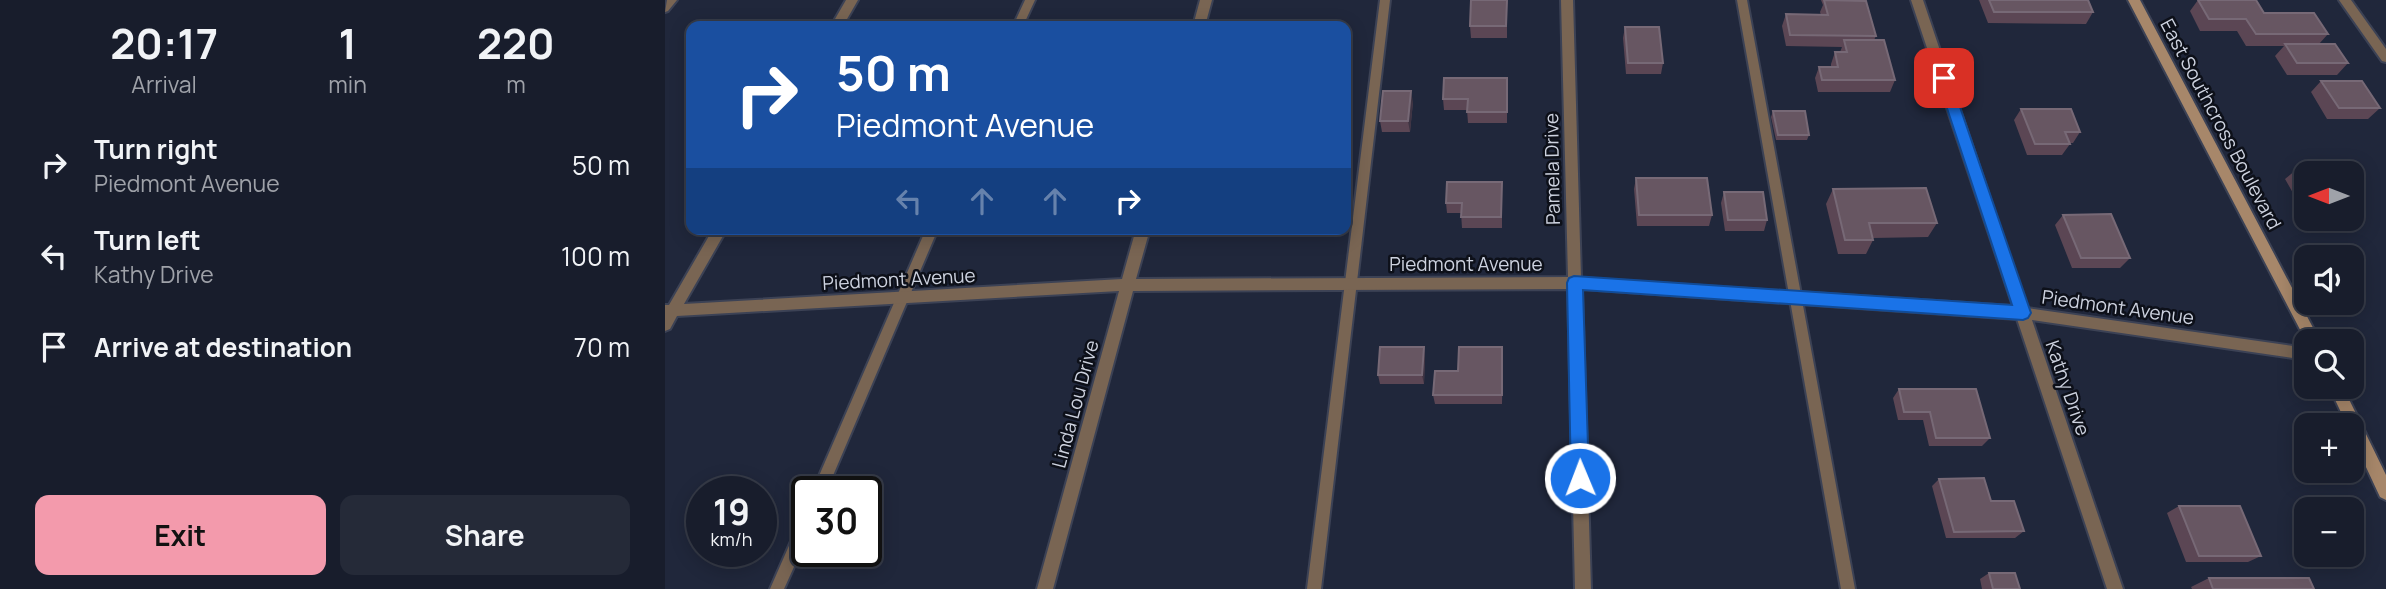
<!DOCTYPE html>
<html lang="en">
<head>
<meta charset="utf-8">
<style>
	:root { --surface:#181d2c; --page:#252a38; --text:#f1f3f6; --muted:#9fa2a9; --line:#363b48; --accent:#f39aac }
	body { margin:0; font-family:Manrope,sans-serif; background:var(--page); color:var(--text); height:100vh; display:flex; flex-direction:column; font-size:26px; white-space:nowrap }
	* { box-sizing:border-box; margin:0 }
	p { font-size:23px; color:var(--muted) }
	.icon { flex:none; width:38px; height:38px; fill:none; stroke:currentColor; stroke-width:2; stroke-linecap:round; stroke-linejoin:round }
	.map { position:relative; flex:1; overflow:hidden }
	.sheet { display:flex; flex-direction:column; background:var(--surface); width:665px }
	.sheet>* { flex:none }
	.banner { position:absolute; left:21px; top:21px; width:665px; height:214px; border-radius:14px; box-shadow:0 4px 18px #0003,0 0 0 2px var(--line); background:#1a4fa0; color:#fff; overflow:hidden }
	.needle { width:46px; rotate:270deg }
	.tools { position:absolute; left:1629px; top:161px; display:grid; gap:14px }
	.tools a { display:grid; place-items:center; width:70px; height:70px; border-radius:14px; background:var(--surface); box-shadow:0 4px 18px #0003,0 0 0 2px var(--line); font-size:35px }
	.speed { position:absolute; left:21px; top:476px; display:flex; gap:14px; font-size:35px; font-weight:700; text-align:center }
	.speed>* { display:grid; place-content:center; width:91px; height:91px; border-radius:50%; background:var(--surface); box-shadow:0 4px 18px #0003,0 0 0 2px var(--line); line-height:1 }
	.speed small { font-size:18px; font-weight:400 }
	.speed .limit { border:4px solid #111; border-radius:10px; background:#fff; color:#111 }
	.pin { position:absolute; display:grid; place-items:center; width:60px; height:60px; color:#fff; margin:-30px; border-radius:14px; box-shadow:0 4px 10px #0006 }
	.me { position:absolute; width:77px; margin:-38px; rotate:359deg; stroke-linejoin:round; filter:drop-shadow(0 0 5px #0008) }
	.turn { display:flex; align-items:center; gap:24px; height:147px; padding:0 35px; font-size:32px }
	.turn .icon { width:91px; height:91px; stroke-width:2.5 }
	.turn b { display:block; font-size:49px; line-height:60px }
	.lanes { display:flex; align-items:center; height:66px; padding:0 35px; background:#0003; justify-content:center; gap:35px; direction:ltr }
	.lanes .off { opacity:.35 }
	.eta { display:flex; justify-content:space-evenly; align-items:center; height:119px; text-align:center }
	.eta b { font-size:42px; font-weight:700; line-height:49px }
	.primary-button { display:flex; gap:14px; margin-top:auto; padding:14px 35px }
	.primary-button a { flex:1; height:80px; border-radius:14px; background:var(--accent); color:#111; font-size:28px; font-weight:700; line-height:80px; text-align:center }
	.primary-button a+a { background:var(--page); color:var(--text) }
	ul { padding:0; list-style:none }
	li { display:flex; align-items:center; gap:21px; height:91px; padding:0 35px }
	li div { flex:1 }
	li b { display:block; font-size:26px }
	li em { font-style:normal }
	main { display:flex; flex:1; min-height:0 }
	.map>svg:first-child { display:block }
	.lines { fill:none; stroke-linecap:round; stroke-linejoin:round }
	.lane-casing { stroke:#3c4255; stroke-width:4 }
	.street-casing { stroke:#3c4255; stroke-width:4 }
	.secondary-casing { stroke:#3c4255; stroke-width:4 }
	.lane { fill:#796553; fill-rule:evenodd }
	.street { fill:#796553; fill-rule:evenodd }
	.secondary { fill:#a7876a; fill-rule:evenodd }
	.wall { fill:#5b4654 }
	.shaded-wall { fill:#3e3443 }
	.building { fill:#675662; stroke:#776976; stroke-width:2 }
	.route { fill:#1a73e8; stroke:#114b97; stroke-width:2 }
	.labels { text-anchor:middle; stroke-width:5; stroke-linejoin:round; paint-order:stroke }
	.street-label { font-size:19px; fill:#cdd2df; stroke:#0d1019 }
</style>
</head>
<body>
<main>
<section class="sheet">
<div class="eta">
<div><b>20:17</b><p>Arrival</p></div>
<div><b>1</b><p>min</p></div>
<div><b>220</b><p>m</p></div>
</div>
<ul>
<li><svg class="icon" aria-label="right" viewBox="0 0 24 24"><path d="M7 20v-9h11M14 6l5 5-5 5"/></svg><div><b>Turn right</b><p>Piedmont Avenue</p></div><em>50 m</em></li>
<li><svg class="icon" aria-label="left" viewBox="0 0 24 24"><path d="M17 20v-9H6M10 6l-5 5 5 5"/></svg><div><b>Turn left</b><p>Kathy Drive</p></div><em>100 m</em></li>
<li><svg class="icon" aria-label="arrive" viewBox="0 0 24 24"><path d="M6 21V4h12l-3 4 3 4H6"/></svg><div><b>Arrive at destination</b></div><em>70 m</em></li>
</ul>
<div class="primary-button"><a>Exit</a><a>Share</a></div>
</section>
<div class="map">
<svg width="1721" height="589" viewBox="0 0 1721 589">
	<rect width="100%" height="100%" fill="#20273b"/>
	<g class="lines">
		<defs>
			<path id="lane" d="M 2,0 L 12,0 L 3,11 L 0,12 Z
				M 360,0 L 370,0 L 358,26 L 348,26 Z
				M 715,0 L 725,0 L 656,589 L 642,589 Z
				M 1072,0 L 1082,0 L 1190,589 L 1176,589 Z
				M 261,229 L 273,229 L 161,492 L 147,492 Z
				M 142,514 L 142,538 L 119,589 L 105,589 L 137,516 Z"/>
			<path id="street" d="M 181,0 L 193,0 L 178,26 L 166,26 Z
				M 535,0 L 547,0 L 540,26 L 528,26 Z
				M 896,0 L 908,0 L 916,278 L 1348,306 L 1246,0 L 1258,0 L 1362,308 L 1642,348 L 1642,360 L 1367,320 L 1458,589 L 1442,589 L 1352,319 L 917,289 L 926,589 L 910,589 L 903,289 L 468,291 L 388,589 L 372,589 L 454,291 L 12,316 L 5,329 L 0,331 L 0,305 L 4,305 L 48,229 L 62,229 L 19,304 L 457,279 L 471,229 L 485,229 L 471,279 L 903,277 Z
				M 1674,0 L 1686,0 L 1721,49 L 1721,62 L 1717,61 Z"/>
			<path id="secondary" d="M 1463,0 L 1475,0 L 1655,341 L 1642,343 Z
				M 1664,387 L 1678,387 L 1721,475 L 1721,500 L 1715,497 L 1687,437 L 1687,425 L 1682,425 Z"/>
		</defs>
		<use href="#lane" class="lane-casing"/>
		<use href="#street" class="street-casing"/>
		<use href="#secondary" class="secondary-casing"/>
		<use href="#lane" class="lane"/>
		<use href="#street" class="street"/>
		<use href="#secondary" class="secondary"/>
	</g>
	<path class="wall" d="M 842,0 L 842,38 L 806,38 L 805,26 Z
		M 1156,0 L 1195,0 L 1211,36 L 1209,40 L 1230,80 L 1225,92 L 1153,92 L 1150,78 L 1154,67 L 1166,67 L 1166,64 L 1170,52 L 1175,52 L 1177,47 L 1121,46 L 1117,26 L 1121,14 L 1156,15 L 1155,12 L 1158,5 Z
		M 1314,0 L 1423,0 L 1428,12 L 1421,24 L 1323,23 Z
		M 1533,0 L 1599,13 L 1663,34 L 1654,44 L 1683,63 L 1672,75 L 1622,75 L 1610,56 L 1619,46 L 1581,46 L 1572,31 L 1535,31 L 1525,11 Z
		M 960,27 L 998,63 L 996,74 L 961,74 L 958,38 Z
		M 842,78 L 842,123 L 803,123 L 802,110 L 779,110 L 778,99 Z
		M 1656,81 L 1715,108 L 1703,119 L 1662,119 L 1646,92 Z
		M 748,102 L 745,132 L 717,132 L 715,121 Z
		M 1356,109 L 1415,132 L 1408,143 L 1404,143 L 1405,144 L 1397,155 L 1362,155 L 1349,120 Z
		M 1108,111 L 1144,135 L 1142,140 L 1111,140 L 1106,117 Z
		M 1632,169 L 1642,173 L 1642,214 L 1640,214 L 1620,179 Z
		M 971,178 L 1047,215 L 1044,226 L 972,226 L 969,189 Z
		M 837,182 L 837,228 L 797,228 L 796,213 L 782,213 L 781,203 Z
		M 1168,189 L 1272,223 L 1263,237 L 1208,238 L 1208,240 L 1201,254 L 1173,254 L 1161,204 Z
		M 1059,192 L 1102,220 L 1099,231 L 1060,231 L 1056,203 Z
		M 1398,215 L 1465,258 L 1455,268 L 1407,268 L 1390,225 Z
		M 539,229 L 584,229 L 583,233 L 541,233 Z
		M 760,356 L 759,384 L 715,384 L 713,375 Z
		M 838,356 L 837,404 L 770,404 L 768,395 L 793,371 Z
		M 1234,389 L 1325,438 L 1317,446 L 1264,446 L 1258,420 L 1233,420 L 1228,398 Z
		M 1274,479 L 1326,501 L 1359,531 L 1350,538 L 1281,538 L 1267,486 Z
		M 1514,506 L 1596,556 L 1583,562 L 1521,562 L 1502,513 Z
		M 1324,573 L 1355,589 L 1317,589 L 1315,579 Z
		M 1544,578 L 1649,589 L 1527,589 L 1526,587 Z"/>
	<path class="shaded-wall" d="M 746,91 L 748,102 L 745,132 L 743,121 Z
		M 759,347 L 760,356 L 759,384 L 757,375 Z"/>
	<path class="building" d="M 806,0 L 842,0 L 841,26 L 805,26 Z
		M 1159,0 L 1201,1 L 1211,36 L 1125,35 L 1121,14 L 1163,15 Z
		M 1324,0 L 1423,0 L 1428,12 L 1329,12 Z
		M 1533,0 L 1591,0 L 1599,13 L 1649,13 L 1663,34 L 1591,34 L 1581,19 L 1544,19 Z
		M 960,27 L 994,27 L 998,63 L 963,63 Z
		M 1179,40 L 1219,40 L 1230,80 L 1157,80 L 1154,67 L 1173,67 L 1170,52 L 1182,52 Z
		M 1620,44 L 1670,44 L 1683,63 L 1632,63 Z
		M 779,78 L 842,78 L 842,112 L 802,112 L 803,99 L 778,99 Z
		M 1656,81 L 1697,81 L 1715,108 L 1674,108 Z
		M 718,91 L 746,91 L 743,121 L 715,121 Z
		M 1356,109 L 1406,109 L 1415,132 L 1400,132 L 1405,144 L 1370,144 Z
		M 1108,111 L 1140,111 L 1144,135 L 1113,135 Z
		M 1632,169 L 1658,169 L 1661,173 L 1642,173 L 1642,186 Z
		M 971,178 L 1042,178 L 1047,215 L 974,215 Z
		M 782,182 L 837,182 L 836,217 L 796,217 L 797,203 L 781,203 Z
		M 1261,188 L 1272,223 L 1204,223 L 1208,240 L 1180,240 L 1168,189 Z
		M 1059,192 L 1098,192 L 1102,220 L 1063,220 Z
		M 1446,214 L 1465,258 L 1416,258 L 1398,215 Z
		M 715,347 L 759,347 L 757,375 L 713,375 Z
		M 794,347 L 837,347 L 837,395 L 768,395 L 770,371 L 793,371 Z
		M 1234,389 L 1311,389 L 1325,438 L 1271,438 L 1265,412 L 1239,412 Z
		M 1319,478 L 1326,501 L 1349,501 L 1359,531 L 1289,532 L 1274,479 Z
		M 1514,506 L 1575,506 L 1596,556 L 1534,556 Z
		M 1324,573 L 1350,573 L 1355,589 L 1328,589 Z
		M 1544,578 L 1644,578 L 1649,589 L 1548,589 Z"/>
	<path class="route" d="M 1279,73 L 1285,78 L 1366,313 L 1363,318 L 1358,320 L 918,290 L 924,478 L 921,484 L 915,486 L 908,484 L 906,478 L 902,283 L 904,278 L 909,276 L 1347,305 L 1272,78 Z"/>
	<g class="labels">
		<g class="street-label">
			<text transform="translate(1556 124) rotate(62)" y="7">East Southcross Boulevard</text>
			<text transform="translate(887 169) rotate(-91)" y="7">Pamela Drive</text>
			<text x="801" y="271">Piedmont Avenue</text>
			<text transform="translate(234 279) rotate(-3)" y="7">Piedmont Avenue</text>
			<text transform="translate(1453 307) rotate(8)" y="7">Piedmont Avenue</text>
			<text transform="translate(1403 388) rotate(71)" y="7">Kathy Drive</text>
			<text transform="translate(410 404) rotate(-75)" y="7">Linda Lou Drive</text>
		</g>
	</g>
</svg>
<div class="tools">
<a><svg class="needle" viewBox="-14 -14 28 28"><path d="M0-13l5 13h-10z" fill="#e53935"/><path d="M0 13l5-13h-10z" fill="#9fa2a9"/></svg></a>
<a><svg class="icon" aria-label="sound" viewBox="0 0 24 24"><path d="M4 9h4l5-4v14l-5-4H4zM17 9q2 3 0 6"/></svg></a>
<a><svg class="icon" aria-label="search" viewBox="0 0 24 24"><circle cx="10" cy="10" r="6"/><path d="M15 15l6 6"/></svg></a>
<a>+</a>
<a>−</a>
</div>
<div class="speed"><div>19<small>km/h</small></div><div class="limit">30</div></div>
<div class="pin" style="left:1279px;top:78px;background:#d93025"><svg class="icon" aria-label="arrive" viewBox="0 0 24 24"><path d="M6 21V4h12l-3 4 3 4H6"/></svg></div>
<svg class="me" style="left:915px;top:478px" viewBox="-20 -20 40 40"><circle r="17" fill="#1a73e8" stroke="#fff" stroke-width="3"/><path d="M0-11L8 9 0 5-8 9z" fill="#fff"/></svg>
<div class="banner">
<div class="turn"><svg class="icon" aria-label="right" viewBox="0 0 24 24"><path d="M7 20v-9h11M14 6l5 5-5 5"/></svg><div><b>50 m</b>Piedmont Avenue</div></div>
<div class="lanes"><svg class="icon off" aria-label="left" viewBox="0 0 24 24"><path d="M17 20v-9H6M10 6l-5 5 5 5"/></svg><svg class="icon off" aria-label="ahead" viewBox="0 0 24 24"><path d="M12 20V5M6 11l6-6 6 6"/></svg><svg class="icon off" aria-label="ahead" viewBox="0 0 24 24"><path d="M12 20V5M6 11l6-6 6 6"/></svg><svg class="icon" aria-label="right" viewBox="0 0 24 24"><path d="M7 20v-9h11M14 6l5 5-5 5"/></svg></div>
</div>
</div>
</main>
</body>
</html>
